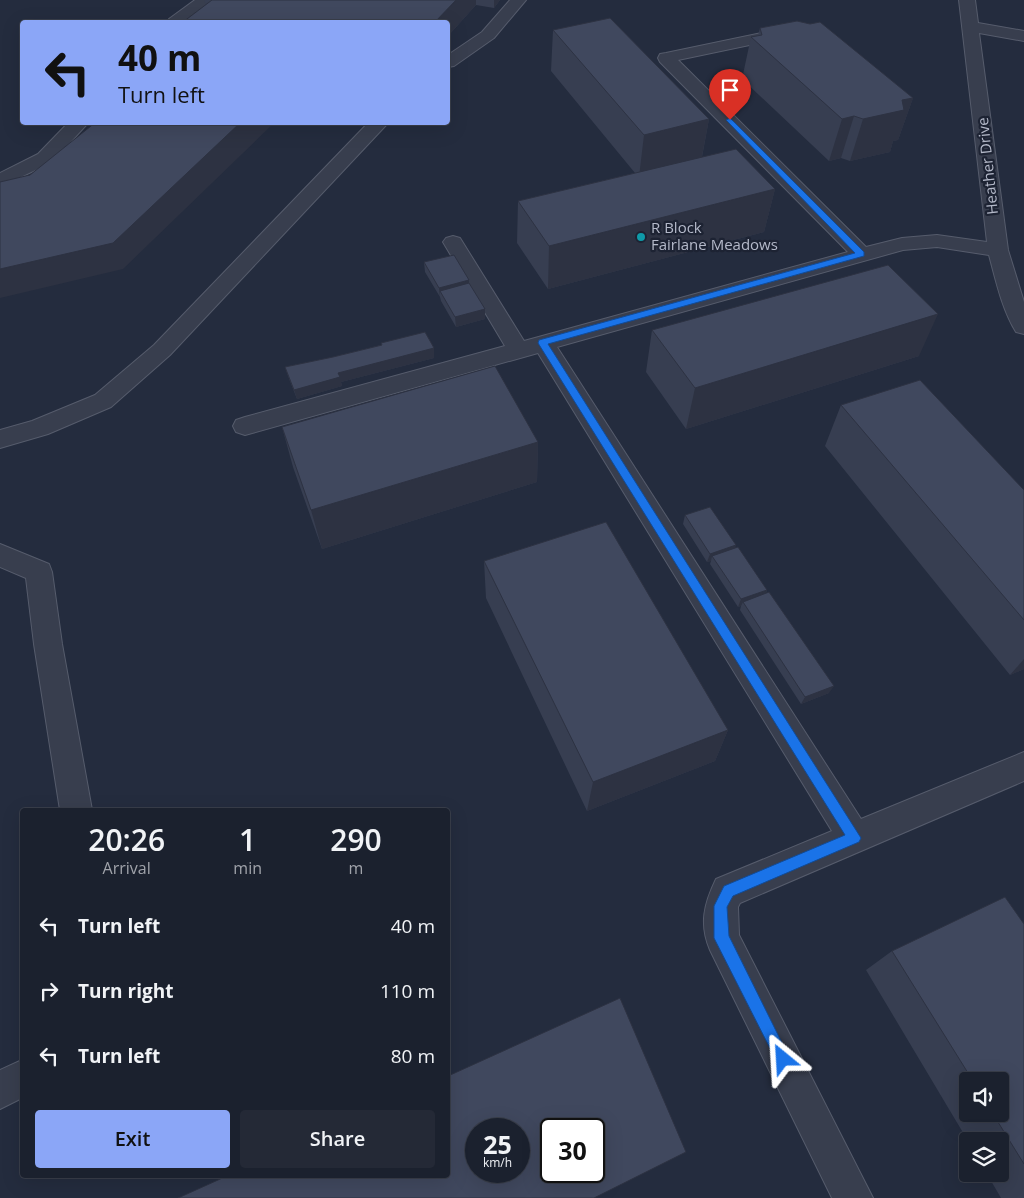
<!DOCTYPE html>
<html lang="en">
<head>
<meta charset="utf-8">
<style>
	:root { --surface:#1b212e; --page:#242936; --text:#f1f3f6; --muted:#a0a3aa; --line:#393e4a; --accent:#8ba6f7 }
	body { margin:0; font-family:"Open Sans",sans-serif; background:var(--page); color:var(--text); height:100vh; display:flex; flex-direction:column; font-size:19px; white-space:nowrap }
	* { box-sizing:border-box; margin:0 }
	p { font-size:16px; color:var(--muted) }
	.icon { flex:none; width:28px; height:28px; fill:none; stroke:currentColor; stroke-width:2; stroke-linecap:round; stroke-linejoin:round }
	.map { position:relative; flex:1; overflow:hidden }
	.details { position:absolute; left:20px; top:808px; width:430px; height:370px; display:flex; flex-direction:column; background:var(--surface); border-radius:5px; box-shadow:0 5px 20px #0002,0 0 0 1px var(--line) }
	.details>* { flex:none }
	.hud { position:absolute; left:20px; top:20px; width:430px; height:105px; border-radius:5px; box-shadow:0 5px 20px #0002,0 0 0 1px var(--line); background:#8ba6f7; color:#111; overflow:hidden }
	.fabs { position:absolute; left:959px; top:1072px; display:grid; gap:10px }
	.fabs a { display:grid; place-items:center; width:50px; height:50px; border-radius:5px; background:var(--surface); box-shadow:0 5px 20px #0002,0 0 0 1px var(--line); font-size:25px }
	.speed { position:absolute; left:465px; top:1118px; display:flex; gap:10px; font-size:25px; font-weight:700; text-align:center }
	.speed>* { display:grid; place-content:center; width:65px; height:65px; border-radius:50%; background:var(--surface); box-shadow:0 5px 20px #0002,0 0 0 1px var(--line); line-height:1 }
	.speed small { font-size:12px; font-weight:400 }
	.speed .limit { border:2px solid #111; border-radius:8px; background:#fff; color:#111 }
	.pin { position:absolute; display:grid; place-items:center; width:42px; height:42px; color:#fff; margin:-51px -21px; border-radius:50% 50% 50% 0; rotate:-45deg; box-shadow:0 0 5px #0007 }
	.pin .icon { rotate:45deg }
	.me { position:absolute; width:55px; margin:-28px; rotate:333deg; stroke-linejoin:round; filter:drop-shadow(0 0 4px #0008) }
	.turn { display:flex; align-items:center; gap:18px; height:105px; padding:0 15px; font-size:22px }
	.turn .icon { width:65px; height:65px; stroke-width:2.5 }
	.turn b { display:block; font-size:35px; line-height:42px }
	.eta { display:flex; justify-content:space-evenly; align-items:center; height:85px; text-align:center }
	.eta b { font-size:30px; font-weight:600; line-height:35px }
	.cta { display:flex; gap:10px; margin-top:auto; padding:10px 15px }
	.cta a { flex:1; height:58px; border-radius:5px; background:var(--accent); color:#111; font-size:20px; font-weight:600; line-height:58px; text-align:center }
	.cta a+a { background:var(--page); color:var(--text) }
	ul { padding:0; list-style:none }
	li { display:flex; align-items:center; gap:15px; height:65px; padding:0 15px }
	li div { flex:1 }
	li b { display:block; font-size:19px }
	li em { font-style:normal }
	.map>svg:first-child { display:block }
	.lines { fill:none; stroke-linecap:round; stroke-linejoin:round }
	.minor-casing { stroke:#565c6c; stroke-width:2 }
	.minor { fill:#383e4e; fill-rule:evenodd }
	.wall { fill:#373e51; fill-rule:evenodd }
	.shaded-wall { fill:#2d3242 }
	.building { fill:#40485e; stroke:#2d3242; fill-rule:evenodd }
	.route { fill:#1a73e8; stroke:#114b97 }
	.culture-dot { fill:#0f9aa8; stroke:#1d2333; stroke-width:2 }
	.labels { text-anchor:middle; stroke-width:4.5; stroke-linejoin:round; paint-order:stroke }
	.far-street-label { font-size:15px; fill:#b4b9c9; stroke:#1d2333 }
	.far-poi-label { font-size:15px; fill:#b4b9c9; stroke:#1d2333; text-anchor:start }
</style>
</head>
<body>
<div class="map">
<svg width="1024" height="1198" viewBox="0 0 1024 1198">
	<rect width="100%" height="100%" fill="#242c3e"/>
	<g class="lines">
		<defs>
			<path id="minor" d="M 195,0 L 213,0 L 185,22 L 167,22 L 169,19 Z
				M 510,0 L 526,0 L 494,38 L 454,66 L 448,67 L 448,55 L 482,32 Z
				M 959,0 L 975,0 L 978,23 L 1024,31 L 1024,41 L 979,33 L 1008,250 L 1024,302 L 1024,334 L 1016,332 C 1002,309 996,281 989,255 L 937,247 L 903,250 L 557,347 L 861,819 L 1024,752 L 1024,781 L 740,903 L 738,907 L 739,935 L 873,1198 L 832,1198 L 710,950 C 699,924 704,904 716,879 L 832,831 L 538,353 L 245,435 L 236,432 L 233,426 L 236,420 L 245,417 L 505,346 L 443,242 L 446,238 L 453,236 L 460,238 L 524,341 L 848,252 L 660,62 L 658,58 L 660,54 L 666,53 L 786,28 L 792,30 L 794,33 L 792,36 L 678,60 L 866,247 L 902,238 L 937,235 L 987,242 Z
				M 69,122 L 89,122 L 52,162 L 0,187 L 0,173 L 38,154 Z
				M 369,122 L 389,122 L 170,355 L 111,407 L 48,434 L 0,448 L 0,430 L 32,421 L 95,395 L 154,345 Z
				M 0,544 L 49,564 L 52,572 L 62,644 L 92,810 L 60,810 L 34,644 L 26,578 L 0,567 Z
				M 22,1060 L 22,1098 L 0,1109 L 0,1070 Z"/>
		</defs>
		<use href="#minor" class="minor-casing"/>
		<use href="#minor" class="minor"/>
	</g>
	<path class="wall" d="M 204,0 L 500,0 L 494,8 L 476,5 L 448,36 L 448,22 L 183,22 L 206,5 Z
		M 760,28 L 913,98 L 898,140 L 893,141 L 890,152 L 850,161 L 841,158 L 829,161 L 742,79 L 751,37 L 758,36 Z
		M 553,30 L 709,119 L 702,157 L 775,189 L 764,232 L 548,289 L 517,243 L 518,201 L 635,173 L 551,71 Z
		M 424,262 L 469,280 L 469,284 L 485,319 L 456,327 L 441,301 L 440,297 L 425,272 Z
		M 652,330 L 919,356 L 686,429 L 646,372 Z
		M 381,343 L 434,348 L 434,358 L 341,382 L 342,386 L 297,399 L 288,376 L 285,367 L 333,357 L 381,345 Z
		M 841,405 L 1024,490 L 1024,669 L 1010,675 L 825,446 Z
		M 282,427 L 538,442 L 537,482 L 322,549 L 293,467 Z
		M 685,515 L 735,548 L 767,590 L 766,593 L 829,693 L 801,704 L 740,610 L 741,606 L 738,607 L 710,564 L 711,561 L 707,562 L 683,524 Z
		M 484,561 L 728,730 L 715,761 L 587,811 L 486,598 Z
		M 1024,924 L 1024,1198 L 1001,1198 L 987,1174 L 1000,1174 L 1000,1141 L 968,1141 L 866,970 L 892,951 ZM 968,1081 L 1000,1081 L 1000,1114 L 968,1114 Z"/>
	<path class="shaded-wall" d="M 456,0 L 476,0 L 476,5 L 448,36 L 448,22 L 435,22 Z
		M 494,0 L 500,0 L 494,8 Z
		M 913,98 L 898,140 L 893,141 L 890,152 L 850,161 L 863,119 L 902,100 Z
		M 854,116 L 841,158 L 829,161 L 842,119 Z
		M 709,119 L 701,161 L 639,177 L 644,135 Z
		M 241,122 L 275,122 L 123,269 L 0,298 L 0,269 Z
		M 775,189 L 764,232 L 548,289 L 549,246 Z
		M 469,280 L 469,289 L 440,291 L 440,297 L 439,288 Z
		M 485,309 L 485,319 L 456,327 L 455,317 Z
		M 938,314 L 919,356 L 686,429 L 695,388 Z
		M 434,348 L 434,358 L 341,382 L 342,386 L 297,399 L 294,390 L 338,373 Z
		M 538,442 L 537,482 L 322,549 L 311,510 Z
		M 736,545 L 734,554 L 712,556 L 711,561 L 707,562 L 710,554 Z
		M 767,590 L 764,599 L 743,602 L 741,606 L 738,607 L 741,599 Z
		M 1024,659 L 1024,669 L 1010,675 Z
		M 834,686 L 829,693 L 801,704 L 805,697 Z
		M 728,730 L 715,761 L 587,811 L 593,782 Z"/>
	<path class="building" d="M 212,0 L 456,0 L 435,22 L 364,22 L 351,20 L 348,22 L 183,22 Z
		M 610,18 L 709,119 L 644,135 L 553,30 Z
		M 797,21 L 810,24 L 820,22 L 913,98 L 902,100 L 904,110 L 863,119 L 854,116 L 842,119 L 751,37 L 762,35 L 760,28 Z
		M 96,122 L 241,122 L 113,243 L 0,269 L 0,182 L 30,175 Z
		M 736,149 L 775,189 L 549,246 L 518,201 Z
		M 454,255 L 469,280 L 439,288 L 424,262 Z
		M 888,265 L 938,314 L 695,388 L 652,330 Z
		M 469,283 L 485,309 L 455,317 L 440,291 Z
		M 425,332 L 434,348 L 338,373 L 340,377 L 294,390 L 285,367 L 333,357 L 382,345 L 381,343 Z
		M 495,366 L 538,442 L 311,510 L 282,427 Z
		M 920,380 L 1024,490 L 1024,620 L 841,405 Z
		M 710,507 L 736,545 L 710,554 L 685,515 Z
		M 606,522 L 728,730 L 593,782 L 484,561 Z
		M 738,547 L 767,590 L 741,599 L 712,556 Z
		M 769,592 L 834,686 L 805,697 L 743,602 Z
		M 1005,897 L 1024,924 L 1024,1164 L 993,1114 L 1000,1114 L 1000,1081 L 973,1081 L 892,951 Z
		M 620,998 L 686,1152 L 594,1198 L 178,1198 L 229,1175 L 448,1175 L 448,1076 ZM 476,1129 L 519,1129 L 519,1171 L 476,1171 ZM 551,1129 L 594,1129 L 594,1171 L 551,1171 Z"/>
	<path class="route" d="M 730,118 L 864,252 L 864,256 L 548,344 L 861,838 L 859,842 L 733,896 L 727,907 L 729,936 L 790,1059 L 788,1064 L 783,1067 L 778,1064 L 714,938 L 714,906 L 724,886 L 845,835 L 538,343 L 539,340 L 855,253 L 727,121 L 726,120 Z"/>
	<circle class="culture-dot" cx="641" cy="237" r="5"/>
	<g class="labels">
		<g class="far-street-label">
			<text transform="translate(988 166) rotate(-96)" y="5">Heather Drive</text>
		</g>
		<g class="far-poi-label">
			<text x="651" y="233">R Block<tspan x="651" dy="17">Fairlane Meadows</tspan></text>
		</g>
	</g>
</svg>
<div class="fabs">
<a><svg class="icon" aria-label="sound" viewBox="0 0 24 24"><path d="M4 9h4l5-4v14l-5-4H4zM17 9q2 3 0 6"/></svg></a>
<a><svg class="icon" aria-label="layers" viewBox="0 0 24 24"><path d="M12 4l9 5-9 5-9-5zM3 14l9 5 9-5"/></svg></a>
</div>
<div class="speed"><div>25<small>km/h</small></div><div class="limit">30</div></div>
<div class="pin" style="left:730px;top:120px;background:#d93025"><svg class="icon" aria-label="arrive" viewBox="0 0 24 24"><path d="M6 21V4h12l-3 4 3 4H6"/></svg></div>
<svg class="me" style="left:783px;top:1059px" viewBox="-20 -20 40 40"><path d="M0-17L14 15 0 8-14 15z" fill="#1a73e8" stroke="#fff" stroke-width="4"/></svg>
<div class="hud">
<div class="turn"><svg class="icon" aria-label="left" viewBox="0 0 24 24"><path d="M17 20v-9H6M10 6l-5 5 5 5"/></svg><div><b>40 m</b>Turn left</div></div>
</div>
<section class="details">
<div class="eta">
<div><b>20:26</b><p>Arrival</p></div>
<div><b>1</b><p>min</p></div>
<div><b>290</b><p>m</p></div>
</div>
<ul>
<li><svg class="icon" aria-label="left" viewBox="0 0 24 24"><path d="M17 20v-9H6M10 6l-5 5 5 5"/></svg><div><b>Turn left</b></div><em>40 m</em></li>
<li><svg class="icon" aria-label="right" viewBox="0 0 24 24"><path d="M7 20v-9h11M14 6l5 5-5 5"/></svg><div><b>Turn right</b></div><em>110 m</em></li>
<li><svg class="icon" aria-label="left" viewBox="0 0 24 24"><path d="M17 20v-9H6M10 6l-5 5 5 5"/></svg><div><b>Turn left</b></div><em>80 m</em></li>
</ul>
<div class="cta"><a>Exit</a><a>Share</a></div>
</section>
</div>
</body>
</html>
